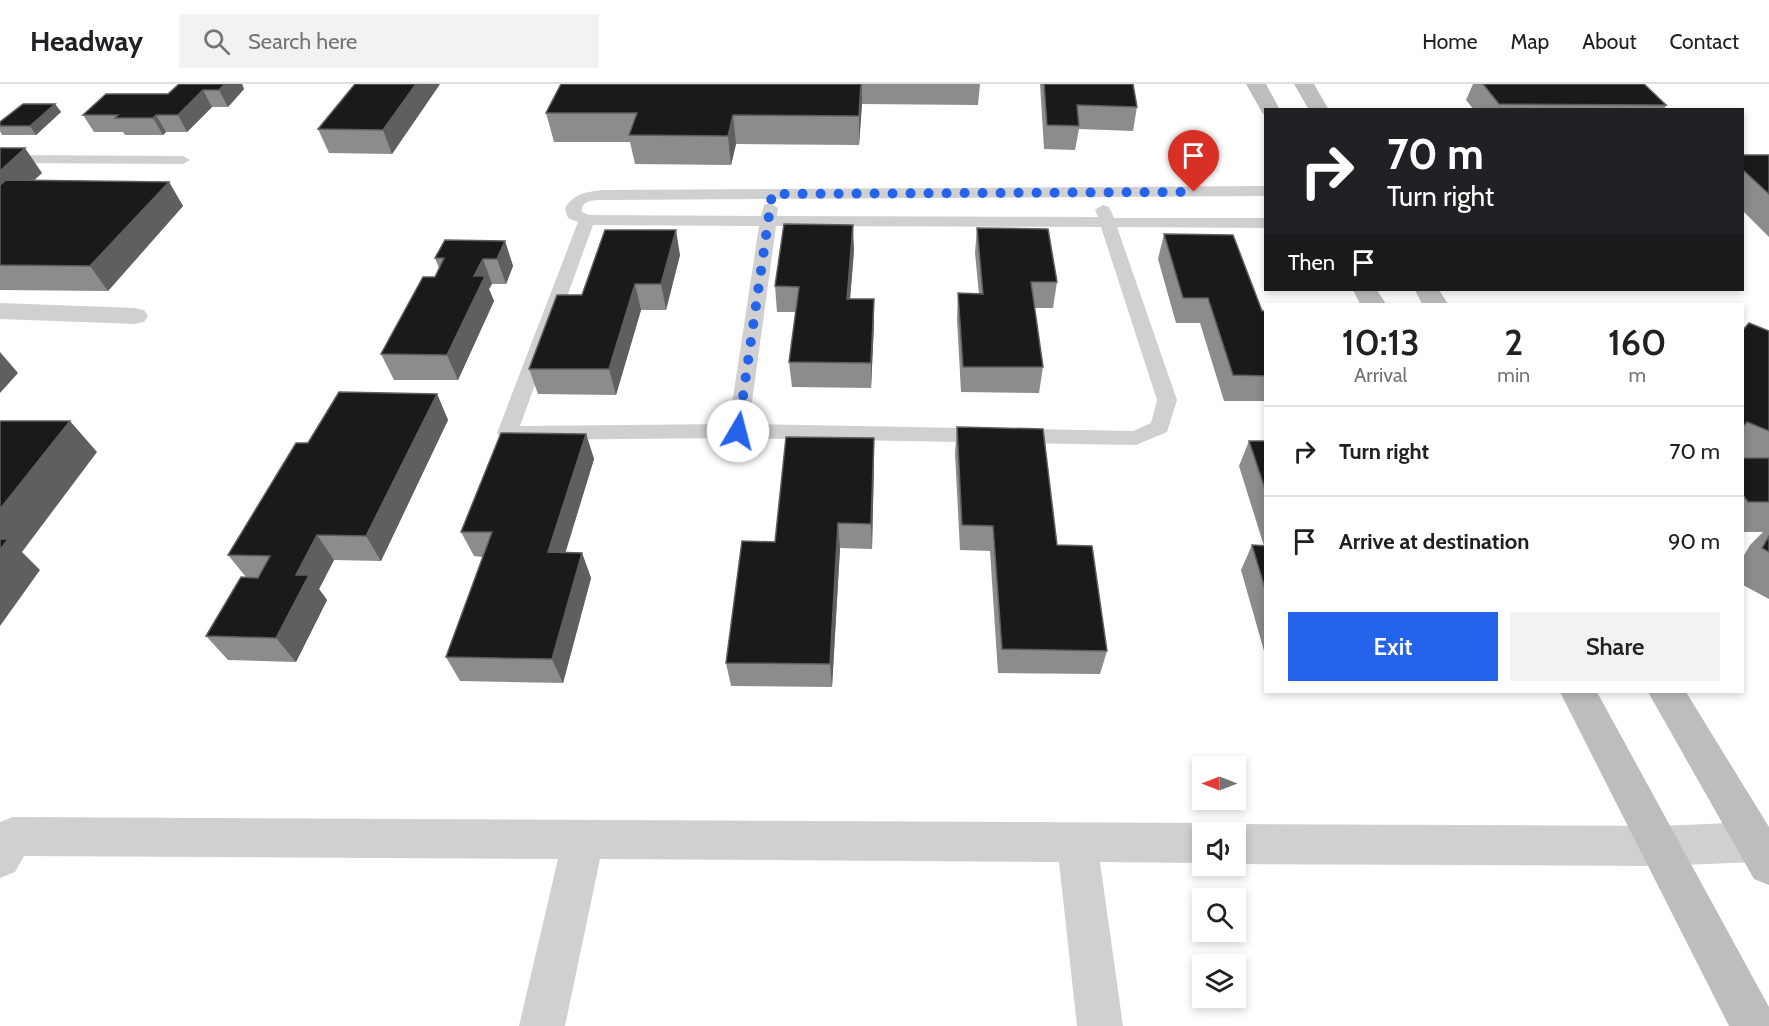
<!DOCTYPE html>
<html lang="en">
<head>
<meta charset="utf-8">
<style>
	:root { --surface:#fff; --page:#f2f2f2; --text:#202124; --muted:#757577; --line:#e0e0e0; --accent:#2563eb }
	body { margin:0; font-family:Cabin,sans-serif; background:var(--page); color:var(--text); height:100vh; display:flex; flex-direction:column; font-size:22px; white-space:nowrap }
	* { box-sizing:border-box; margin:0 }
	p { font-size:20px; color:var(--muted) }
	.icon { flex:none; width:33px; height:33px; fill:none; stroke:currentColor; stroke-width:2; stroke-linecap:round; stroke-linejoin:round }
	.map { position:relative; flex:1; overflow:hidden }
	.panel { position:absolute; left:1264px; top:219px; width:480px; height:390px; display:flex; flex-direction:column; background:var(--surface); border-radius:0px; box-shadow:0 3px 9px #0003 }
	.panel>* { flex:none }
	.banner { position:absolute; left:1264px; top:24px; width:480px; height:183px; border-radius:0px; box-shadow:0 3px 9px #0003; background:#202124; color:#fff; overflow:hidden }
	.needle { width:39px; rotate:270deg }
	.tools { position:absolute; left:1192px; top:672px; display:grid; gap:12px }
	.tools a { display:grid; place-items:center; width:54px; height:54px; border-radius:0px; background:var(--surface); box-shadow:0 3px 9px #0003; font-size:30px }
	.pin { position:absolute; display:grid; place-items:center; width:51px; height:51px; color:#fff; margin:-62px -26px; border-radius:50% 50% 50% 0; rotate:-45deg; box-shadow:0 0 6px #0007 }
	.pin .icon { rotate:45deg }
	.me { position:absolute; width:66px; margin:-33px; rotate:8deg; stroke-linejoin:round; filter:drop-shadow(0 0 4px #0008) }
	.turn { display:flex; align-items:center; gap:21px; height:126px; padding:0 24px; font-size:27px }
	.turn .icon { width:78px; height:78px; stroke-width:2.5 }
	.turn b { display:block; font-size:42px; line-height:51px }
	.then { display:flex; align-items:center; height:57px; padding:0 24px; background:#0003; gap:12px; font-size:22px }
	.eta { display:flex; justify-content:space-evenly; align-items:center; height:102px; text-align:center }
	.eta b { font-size:36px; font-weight:600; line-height:42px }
	.action { display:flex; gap:12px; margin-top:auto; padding:12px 24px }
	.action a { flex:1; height:69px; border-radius:0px; background:var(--accent); color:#fff; font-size:24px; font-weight:600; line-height:69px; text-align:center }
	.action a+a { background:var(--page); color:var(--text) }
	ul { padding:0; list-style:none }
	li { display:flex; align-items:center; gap:18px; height:90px; padding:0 24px; border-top:2px solid var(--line) }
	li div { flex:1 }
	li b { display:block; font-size:22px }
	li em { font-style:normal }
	header { display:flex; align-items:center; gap:36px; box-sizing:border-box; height:84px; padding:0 30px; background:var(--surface); border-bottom:2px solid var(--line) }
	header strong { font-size:28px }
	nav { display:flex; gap:33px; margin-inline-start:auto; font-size:21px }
	.search { width:420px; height:54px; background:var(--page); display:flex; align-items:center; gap:15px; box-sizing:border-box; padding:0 21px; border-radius:0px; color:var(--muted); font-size:22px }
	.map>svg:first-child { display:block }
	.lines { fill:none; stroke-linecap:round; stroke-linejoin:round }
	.service { fill:#d0d0d0; fill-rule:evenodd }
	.minor { fill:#d0d0d0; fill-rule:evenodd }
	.secondary { fill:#bdbdbd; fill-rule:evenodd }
	.wall { fill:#8c8c8c }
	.shaded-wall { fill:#5f5f5f }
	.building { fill:#1a1a1a; stroke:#5f5f5f; stroke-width:1.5 }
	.route { stroke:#2563eb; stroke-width:10; stroke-dasharray:0 18 }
</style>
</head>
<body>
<header>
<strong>Headway</strong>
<div class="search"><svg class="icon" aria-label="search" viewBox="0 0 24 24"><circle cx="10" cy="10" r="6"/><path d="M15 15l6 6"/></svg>Search here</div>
<nav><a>Home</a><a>Map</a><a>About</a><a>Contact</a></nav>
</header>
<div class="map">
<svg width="1769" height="942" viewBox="0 0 1769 942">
	<rect width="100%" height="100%" fill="#fff"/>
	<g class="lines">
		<path class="service" d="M 0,71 L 183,72 L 190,76 L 183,80 L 0,79 Z
			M 1266,102 L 1266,112 L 604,116 C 595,116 580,116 582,128 L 589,131 L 761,132 L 764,121 L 770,119 L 778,124 L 777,132 L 1098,133 L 1095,126 L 1103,121 L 1109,123 L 1114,134 L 1266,134 L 1266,144 L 1117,143 L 1177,316 L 1167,348 L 1136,361 L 738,354 L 507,356 L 500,354 L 497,349 L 578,138 L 568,134 L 565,124 C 574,109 587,108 604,106 ZM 593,141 L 759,142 L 729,340 L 520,342 ZM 776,142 L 1101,143 L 1157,316 L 1151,339 L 1133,347 L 749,340 Z"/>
		<path class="minor" d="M 0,219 L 135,224 L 144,226 L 148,232 L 144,238 L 135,240 L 0,235 Z
			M 13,733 L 1203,739 L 1218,745 L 1219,748 L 1203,748 L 1203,779 L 1100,778 L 1123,942 L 1077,942 L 1059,778 L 600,775 L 565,942 L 519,942 L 558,775 L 24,772 L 15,788 L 0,794 L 0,738 Z
			M 1755,738 L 1769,744 L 1769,772 L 1755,778 L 1659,782 L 1236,780 L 1236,748 L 1220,748 L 1236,740 L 1659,742 Z"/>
		<path class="secondary" d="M 1246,0 L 1266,0 L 1280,26 L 1266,26 L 1266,31 L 1263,30 Z
			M 1294,0 L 1314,0 L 1329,26 L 1309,26 Z
			M 1353,206 L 1377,206 L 1386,220 L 1360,220 Z
			M 1415,206 L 1439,206 L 1448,220 L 1422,220 Z
			M 1560,608 L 1597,608 L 1769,923 L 1769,942 L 1729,942 Z
			M 1648,608 L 1686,608 L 1769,743 L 1769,801 L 1754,795 Z"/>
	</g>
	<path class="wall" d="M 179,0 L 242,0 L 244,5 L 228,23 L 212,23 L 187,48 L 166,48 L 163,51 L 125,51 L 123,48 L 94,48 L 83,31 L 168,10 Z
		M 440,0 L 392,70 L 329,69 L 318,45 Z
		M 561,0 L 980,0 L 978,21 L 862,20 L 859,61 L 736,60 L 731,81 L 635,80 L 630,58 L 554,58 L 546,29 Z
		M 1040,0 L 1133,0 L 1137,23 L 1133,47 L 1079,45 L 1075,66 L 1044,65 Z
		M 1473,0 L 1644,0 L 1666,21 L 1664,26 L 1474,26 L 1466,16 Z
		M 55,20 L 61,28 L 36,51 L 2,51 L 0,47 L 0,38 Z
		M 0,64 L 42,89 L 34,96 L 169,98 L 183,122 L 108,207 L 0,206 Z
		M 1743,71 L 1769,71 L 1769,153 L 1743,127 Z
		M 977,144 L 1057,198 L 1053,224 L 1034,224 L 1043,283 L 1039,309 L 961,308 L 957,235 L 958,209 L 979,210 L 975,169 Z
		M 1164,150 L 1262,227 L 1266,227 L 1266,317 L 1224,317 L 1200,239 L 1176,239 L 1158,175 Z
		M 505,157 L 513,182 L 506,200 L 492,200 L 489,205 L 494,217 L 458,296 L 394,296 L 381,270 L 435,193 L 439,184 L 435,174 Z
		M 854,166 L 850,215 L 874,240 L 871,304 L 792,303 L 789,278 L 796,228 L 777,228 L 775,202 Z
		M 680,171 L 666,226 L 641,226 L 616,311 L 538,310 L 529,285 L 582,211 Z
		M 1743,246 L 1769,247 L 1769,515 L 1743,501 L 1743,473 L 1750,461 L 1763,448 L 1743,448 Z
		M 437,310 L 448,336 L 381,477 L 334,476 L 319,505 L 327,516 L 296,578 L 228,576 L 206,552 L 246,493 L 228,471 L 308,359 Z
		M 957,343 L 1057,461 L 1107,567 L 1100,590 L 998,589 L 990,467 L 960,466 L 955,369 Z
		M 586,350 L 594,375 L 565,469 L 582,469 L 591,494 L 563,599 L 460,597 L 446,573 L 483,473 L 474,472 L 461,448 Z
		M 1249,357 L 1266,357 L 1266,574 L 1241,486 L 1252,461 L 1264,462 L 1239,382 Z
		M 874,380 L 872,465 L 840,464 L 832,603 L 731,602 L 726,579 L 775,458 Z"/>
	<path class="shaded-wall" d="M 225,0 L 242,0 L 244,5 L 228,23 L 219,6 Z
		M 416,0 L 440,0 L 392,70 L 383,46 Z
		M 861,0 L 862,0 L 862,20 L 859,61 L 859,32 Z
		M 203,6 L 212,23 L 187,48 L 178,31 Z
		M 55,20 L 61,28 L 36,51 L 30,42 Z
		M 156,31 L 166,48 L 163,51 L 153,34 Z
		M 733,31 L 736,60 L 731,81 L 728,52 Z
		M 25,64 L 42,89 L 0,128 L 0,87 Z
		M 169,98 L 183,122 L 108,207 L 90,182 Z
		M 853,141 L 854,166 L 848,240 L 847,215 Z
		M 676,146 L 680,171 L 666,226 L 661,200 Z
		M 505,157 L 513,182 L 506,200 L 497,175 Z
		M 483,175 L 492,200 L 489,205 L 494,217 L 458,296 L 447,271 L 474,192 Z
		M 635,200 L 641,226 L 616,311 L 609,285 Z
		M 874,215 L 874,240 L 871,304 L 871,279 Z
		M 0,268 L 18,289 L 0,309 Z
		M 437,310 L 448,336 L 381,477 L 366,452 Z
		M 70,337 L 97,368 L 22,468 L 40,486 L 0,542 L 0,425 Z
		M 586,350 L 594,375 L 558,493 L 548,468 Z
		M 874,354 L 874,380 L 872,465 L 871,440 Z
		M 838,439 L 840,464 L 832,603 L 830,580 Z
		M 317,451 L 334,476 L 319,505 L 327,516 L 296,578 L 276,554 L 296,491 Z
		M 582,469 L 591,494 L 563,599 L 552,575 Z"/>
	<path class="building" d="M 179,0 L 225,0 L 219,6 L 203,6 L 178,31 L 156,31 L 153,34 L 115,34 L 118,31 L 83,31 L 106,10 L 168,10 Z
		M 355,0 L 416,0 L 383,46 L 318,45 Z
		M 561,0 L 861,0 L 859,32 L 733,31 L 728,52 L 629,51 L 637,29 L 546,29 Z
		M 1044,0 L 1133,0 L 1137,23 L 1077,21 L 1079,42 L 1047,41 Z
		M 1483,0 L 1644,0 L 1666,21 L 1499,20 Z
		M 23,20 L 55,20 L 30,42 L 0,42 L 0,38 Z
		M 0,64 L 25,64 L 0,87 Z
		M 1743,71 L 1769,71 L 1769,110 L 1743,86 Z
		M 6,96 L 169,98 L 90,182 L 0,181 L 0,101 Z
		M 784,140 L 853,141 L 847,215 L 874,215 L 871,279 L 789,278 L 799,203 L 775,202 Z
		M 977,144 L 1048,145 L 1057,198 L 1031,198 L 1043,283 L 963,283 L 958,209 L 983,210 Z
		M 605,146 L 676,146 L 661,200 L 635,200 L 609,285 L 529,285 L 557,211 L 582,211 Z
		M 1164,150 L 1233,151 L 1262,227 L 1266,227 L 1266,292 L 1233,291 L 1208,214 L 1183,214 Z
		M 445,156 L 505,157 L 497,175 L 483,175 L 474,192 L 485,192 L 447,271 L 381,270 L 423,193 L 435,193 L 444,174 L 435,174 Z
		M 1749,239 L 1769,247 L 1769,347 L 1747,338 L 1743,343 L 1743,246 Z
		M 339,308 L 437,310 L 366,452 L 317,451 L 296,491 L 309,491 L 276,554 L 206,552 L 241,493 L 258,494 L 270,472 L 228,471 L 296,359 L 308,359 Z
		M 0,337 L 70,337 L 0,425 Z
		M 957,343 L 1043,345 L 1057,461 L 1092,462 L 1107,567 L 1002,565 L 993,442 L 962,441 Z
		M 501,349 L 586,350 L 548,468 L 582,469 L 552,575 L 446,573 L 492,448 L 461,448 Z
		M 786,353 L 874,354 L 871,440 L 838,439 L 830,580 L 726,579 L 742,457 L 775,458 Z
		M 1249,357 L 1266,357 L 1266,408 Z
		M 1743,374 L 1769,374 L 1769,418 L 1748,418 L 1743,411 Z
		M 1769,452 L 1769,468 L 1762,464 Z
		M 0,455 L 8,455 L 0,466 Z
		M 1252,461 L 1266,462 L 1266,508 Z"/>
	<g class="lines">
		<path class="route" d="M 738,347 L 772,110 L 1194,108"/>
	</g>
</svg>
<div class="tools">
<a><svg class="needle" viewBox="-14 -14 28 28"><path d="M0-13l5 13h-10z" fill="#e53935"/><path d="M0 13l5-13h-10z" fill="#757577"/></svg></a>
<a><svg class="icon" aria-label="sound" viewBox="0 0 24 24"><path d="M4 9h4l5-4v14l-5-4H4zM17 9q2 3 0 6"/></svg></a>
<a><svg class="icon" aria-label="search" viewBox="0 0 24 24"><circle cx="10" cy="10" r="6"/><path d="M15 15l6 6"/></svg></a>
<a><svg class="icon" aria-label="layers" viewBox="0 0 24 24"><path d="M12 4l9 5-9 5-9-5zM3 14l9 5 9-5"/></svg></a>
</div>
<div class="pin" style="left:1194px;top:108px;background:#d93025"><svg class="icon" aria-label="arrive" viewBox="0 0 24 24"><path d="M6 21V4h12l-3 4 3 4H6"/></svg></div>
<svg class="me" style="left:738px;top:347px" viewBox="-20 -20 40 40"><circle r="19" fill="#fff"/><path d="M0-13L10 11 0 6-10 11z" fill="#2563eb"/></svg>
<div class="banner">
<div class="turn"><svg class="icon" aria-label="right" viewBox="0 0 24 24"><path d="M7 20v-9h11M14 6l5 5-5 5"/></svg><div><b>70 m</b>Turn right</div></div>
<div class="then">Then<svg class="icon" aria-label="arrive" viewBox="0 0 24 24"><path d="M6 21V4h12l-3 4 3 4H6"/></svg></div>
</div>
<section class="panel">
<div class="eta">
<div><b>10:13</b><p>Arrival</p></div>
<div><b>2</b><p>min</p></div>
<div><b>160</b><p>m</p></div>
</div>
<ul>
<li><svg class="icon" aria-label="right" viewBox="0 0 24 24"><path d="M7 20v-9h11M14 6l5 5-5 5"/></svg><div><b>Turn right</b></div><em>70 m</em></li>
<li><svg class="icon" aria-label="arrive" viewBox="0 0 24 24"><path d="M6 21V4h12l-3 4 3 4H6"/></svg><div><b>Arrive at destination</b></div><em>90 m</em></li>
</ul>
<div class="action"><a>Exit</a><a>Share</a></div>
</section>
</div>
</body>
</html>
